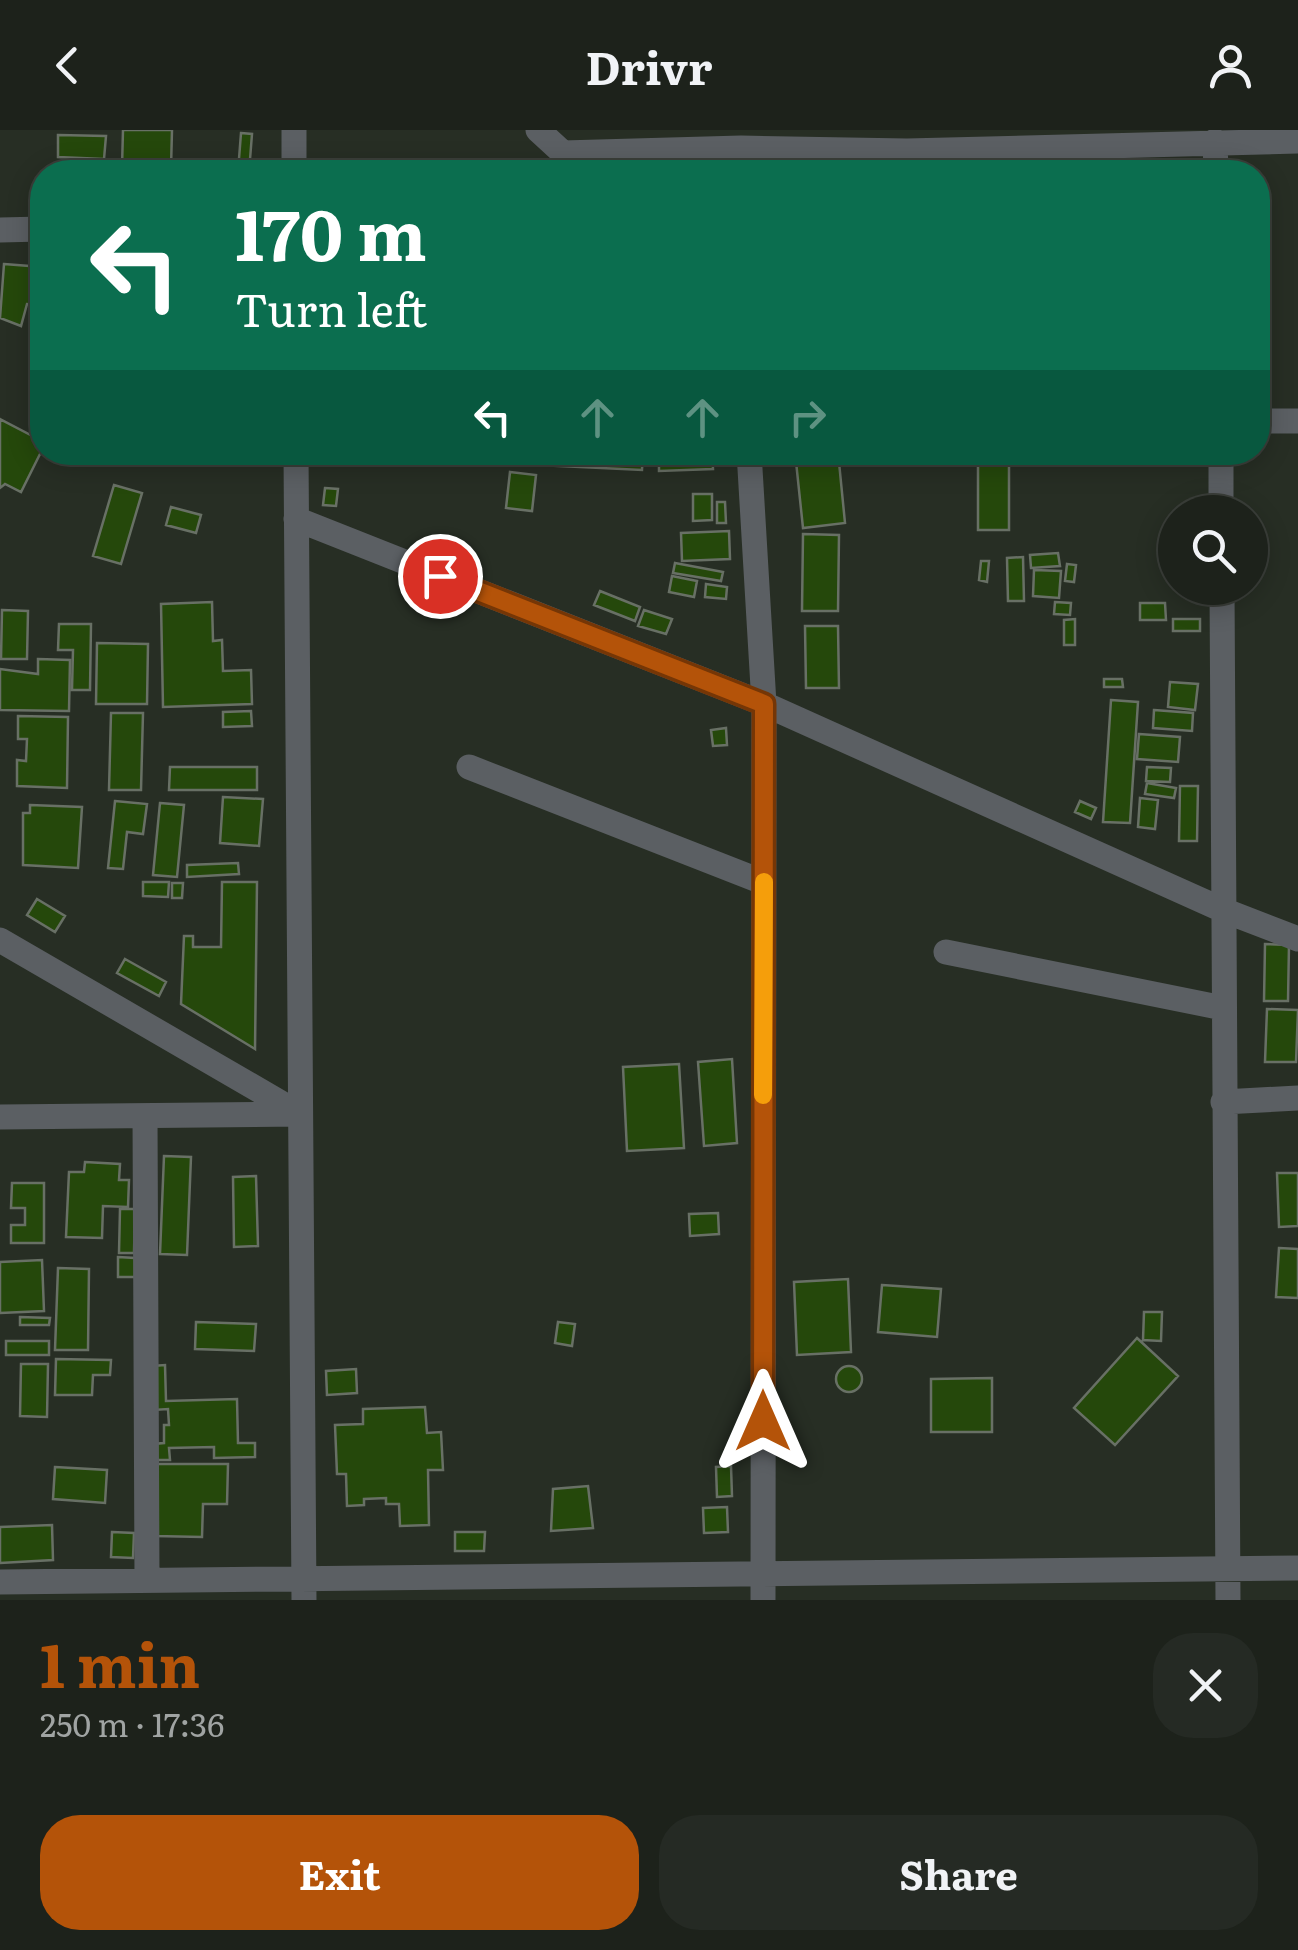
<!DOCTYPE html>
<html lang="en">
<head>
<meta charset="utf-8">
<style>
	:root { --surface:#1d221b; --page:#252a24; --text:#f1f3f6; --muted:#a0a4a3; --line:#3b3f3a; --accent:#b45309 }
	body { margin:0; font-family:Literata,serif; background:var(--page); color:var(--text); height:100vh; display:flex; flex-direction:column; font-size:38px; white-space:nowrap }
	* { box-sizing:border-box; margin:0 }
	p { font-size:32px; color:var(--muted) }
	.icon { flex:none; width:55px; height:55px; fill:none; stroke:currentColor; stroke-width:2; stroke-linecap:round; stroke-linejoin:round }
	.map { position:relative; height:1470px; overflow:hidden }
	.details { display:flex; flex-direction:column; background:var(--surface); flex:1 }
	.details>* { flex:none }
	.top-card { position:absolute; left:30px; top:30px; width:1240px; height:305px; border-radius:40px; box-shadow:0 5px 25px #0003,0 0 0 2px var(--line); background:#0b6e4f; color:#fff; overflow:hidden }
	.tools { position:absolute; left:1158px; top:365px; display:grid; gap:20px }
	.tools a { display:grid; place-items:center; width:110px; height:110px; border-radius:50%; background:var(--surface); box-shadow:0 5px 25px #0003,0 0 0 2px var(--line); font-size:50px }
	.pin { position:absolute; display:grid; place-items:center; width:85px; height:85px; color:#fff; margin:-42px; border:5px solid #fff; border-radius:50%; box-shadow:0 2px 10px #0007 }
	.me { position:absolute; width:110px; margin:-55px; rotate:0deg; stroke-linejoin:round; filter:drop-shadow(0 0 8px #0008) }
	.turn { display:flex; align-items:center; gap:35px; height:210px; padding:0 40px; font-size:45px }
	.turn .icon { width:130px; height:130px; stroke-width:2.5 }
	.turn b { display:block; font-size:70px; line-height:85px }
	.lanes { display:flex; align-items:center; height:95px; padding:0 40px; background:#0003; justify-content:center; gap:50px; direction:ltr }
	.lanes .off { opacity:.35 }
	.round { display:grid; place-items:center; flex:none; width:105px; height:105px; border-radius:40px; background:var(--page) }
	.headline { display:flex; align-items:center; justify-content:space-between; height:170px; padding:0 40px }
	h1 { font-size:60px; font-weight:700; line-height:75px; color:var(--accent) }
	.action { display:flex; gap:20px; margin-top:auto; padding:20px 40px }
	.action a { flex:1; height:115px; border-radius:40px; background:var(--accent); color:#fff; font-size:40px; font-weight:700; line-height:115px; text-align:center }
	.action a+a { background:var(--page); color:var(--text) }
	header { display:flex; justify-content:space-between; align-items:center; height:130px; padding:0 40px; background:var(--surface); font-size:45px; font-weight:700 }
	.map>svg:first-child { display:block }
	.building { fill:#25480b; stroke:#687065; stroke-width:2.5 }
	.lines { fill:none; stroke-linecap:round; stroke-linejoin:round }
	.minor { stroke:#5b5f63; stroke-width:25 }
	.route-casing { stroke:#753606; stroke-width:25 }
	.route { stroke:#b45309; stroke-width:18 }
	.slow { stroke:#f59e0b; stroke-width:18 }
</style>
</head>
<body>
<header><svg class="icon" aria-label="back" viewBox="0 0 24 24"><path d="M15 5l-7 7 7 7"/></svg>Drivr<svg class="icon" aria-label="person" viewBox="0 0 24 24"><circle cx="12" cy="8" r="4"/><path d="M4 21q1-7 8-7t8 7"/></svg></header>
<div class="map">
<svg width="1298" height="1470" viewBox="0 0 1298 1470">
	<rect width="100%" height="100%" fill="#272e24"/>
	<path class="building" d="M 123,0 L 172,0 L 171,38 L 122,37 Z
		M 241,3 L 252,4 L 249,42 L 238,42 Z
		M 58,5 L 106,6 L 104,29 L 58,27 Z
		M 4,134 L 42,137 L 42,175 L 27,174 L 21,196 L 0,188 Z
		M 0,289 L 42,311 L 42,320 L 21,362 L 5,354 L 0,358 Z
		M 175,322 L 236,322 L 236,331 L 175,332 Z
		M 519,322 L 643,322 L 642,340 L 518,334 Z
		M 659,322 L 712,322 L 713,339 L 659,341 Z
		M 795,322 L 838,322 L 845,393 L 803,398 Z
		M 978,331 L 1009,331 L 1009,400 L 978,400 Z
		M 510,342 L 536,345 L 532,381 L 506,378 Z
		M 114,355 L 142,363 L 121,434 L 93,426 Z
		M 325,358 L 338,359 L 336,376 L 323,375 Z
		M 693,364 L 712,364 L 712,390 L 693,391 Z
		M 717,372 L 725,372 L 726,393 L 717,393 Z
		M 171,377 L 201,385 L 196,403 L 166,395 Z
		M 729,401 L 730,429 L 682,431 L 681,403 Z
		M 803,404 L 839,405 L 838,481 L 802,481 Z
		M 1058,423 L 1060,436 L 1031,438 L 1030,425 Z
		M 1023,427 L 1024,471 L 1008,471 L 1007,428 Z
		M 981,431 L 989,431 L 987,452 L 979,450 Z
		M 675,433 L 723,442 L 721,451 L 673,443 Z
		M 1067,434 L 1076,435 L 1074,452 L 1065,451 Z
		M 1034,440 L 1061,441 L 1059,468 L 1033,466 Z
		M 672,446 L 697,451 L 694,467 L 669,462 Z
		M 706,454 L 727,457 L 726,469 L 705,467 Z
		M 600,461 L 640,477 L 635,491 L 594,475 Z
		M 212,472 L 213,511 L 222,510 L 223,541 L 251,540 L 252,574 L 163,577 L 161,474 Z
		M 1055,472 L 1071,473 L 1070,485 L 1054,484 Z
		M 1140,473 L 1165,473 L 1166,490 L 1140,490 Z
		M 2,480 L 28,481 L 27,529 L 1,529 Z
		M 644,480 L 672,489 L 666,504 L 638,496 Z
		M 1075,489 L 1075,515 L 1064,515 L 1064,490 Z
		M 1173,489 L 1200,489 L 1200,501 L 1173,501 Z
		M 59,494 L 91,494 L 90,560 L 72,560 L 73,520 L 58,520 Z
		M 805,496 L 838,496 L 839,558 L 806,558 Z
		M 97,513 L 148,514 L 147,574 L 96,574 Z
		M 38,529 L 70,530 L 69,581 L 0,580 L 0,539 L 38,544 Z
		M 1104,549 L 1122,549 L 1123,557 L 1104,557 Z
		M 1170,552 L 1198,554 L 1195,580 L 1168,577 Z
		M 1111,570 L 1138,572 L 1130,693 L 1103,692 Z
		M 1154,580 L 1193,583 L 1192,601 L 1153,598 Z
		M 251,581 L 252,596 L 223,597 L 223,582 Z
		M 111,583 L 143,583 L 141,660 L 109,660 Z
		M 18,586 L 68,587 L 67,658 L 17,656 L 17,630 L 26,631 L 27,609 L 18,609 Z
		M 726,598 L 727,615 L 713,616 L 711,600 Z
		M 1139,604 L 1180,607 L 1178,632 L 1137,629 Z
		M 170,637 L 257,637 L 257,660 L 169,660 Z
		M 1147,637 L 1171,638 L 1170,652 L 1146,651 Z
		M 1147,653 L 1176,658 L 1174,668 L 1145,664 Z
		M 1180,656 L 1198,656 L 1197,711 L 1179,711 Z
		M 223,667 L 263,669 L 259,716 L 220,713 Z
		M 1140,668 L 1158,670 L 1155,699 L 1138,697 Z
		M 115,671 L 147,674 L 143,704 L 127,702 L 123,739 L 108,738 Z
		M 1080,671 L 1096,678 L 1091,689 L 1075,682 Z
		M 160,673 L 184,675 L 177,747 L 153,745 Z
		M 30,675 L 82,677 L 78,738 L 23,735 L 23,683 L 30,683 Z
		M 238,733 L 239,744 L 187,747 L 187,735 Z
		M 143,752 L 169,752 L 168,767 L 143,766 Z
		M 222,752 L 257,752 L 255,919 L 181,874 L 184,806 L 193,806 L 193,817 L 221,817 Z
		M 172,753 L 183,753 L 182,768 L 172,768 Z
		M 37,769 L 65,786 L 55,802 L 27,785 Z
		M 1265,814 L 1289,815 L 1288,871 L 1264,871 Z
		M 125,829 L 166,852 L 159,866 L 117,843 Z
		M 1267,879 L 1298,880 L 1296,932 L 1265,932 Z
		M 732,929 L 737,1013 L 704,1016 L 698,932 Z
		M 679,934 L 684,1018 L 627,1021 L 623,937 Z
		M 164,1026 L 191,1027 L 187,1125 L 160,1124 Z
		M 85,1032 L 120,1034 L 119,1050 L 129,1050 L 128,1077 L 103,1076 L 102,1108 L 66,1107 L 69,1042 L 84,1042 Z
		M 1277,1043 L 1298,1043 L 1298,1096 L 1279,1097 Z
		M 256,1046 L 258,1116 L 234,1117 L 233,1047 Z
		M 12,1053 L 44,1053 L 44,1113 L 11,1113 L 11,1095 L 25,1095 L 25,1078 L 11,1078 Z
		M 120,1079 L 135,1079 L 134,1123 L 119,1123 Z
		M 718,1083 L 719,1104 L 690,1106 L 689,1084 Z
		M 1279,1118 L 1298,1119 L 1298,1168 L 1276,1167 Z
		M 118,1127 L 135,1128 L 135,1147 L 118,1147 Z
		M 42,1130 L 44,1181 L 0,1183 L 0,1132 Z
		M 58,1138 L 89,1139 L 88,1220 L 55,1220 Z
		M 848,1149 L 851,1222 L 797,1225 L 794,1152 Z
		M 882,1155 L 941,1159 L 937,1207 L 878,1202 Z
		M 1144,1182 L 1162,1182 L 1161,1211 L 1143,1210 Z
		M 20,1187 L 50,1188 L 49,1195 L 20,1195 Z
		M 196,1192 L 256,1194 L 254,1221 L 195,1219 Z
		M 558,1192 L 575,1194 L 572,1216 L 555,1213 Z
		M 1137,1208 L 1178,1246 L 1115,1315 L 1074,1278 Z
		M 6,1211 L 49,1211 L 49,1225 L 6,1225 Z
		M 56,1229 L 111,1230 L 110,1245 L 93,1245 L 92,1265 L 55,1265 Z
		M 21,1234 L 48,1234 L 47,1287 L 20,1286 Z
		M 165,1235 L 166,1271 L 237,1269 L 238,1313 L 255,1313 L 255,1327 L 214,1328 L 214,1317 L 169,1318 L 170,1330 L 154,1330 L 153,1314 L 164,1313 L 164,1295 L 169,1295 L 168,1279 L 153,1280 L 152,1236 Z
		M836 1249a13 13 0 1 1 26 0a13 13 0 1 1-26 0Z
		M 356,1239 L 357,1263 L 327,1265 L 326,1241 Z
		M 992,1248 L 992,1302 L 931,1302 L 931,1249 Z
		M 425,1277 L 427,1303 L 441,1302 L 443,1340 L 428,1340 L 429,1395 L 400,1396 L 399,1374 L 386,1374 L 386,1368 L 364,1369 L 364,1375 L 347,1376 L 346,1344 L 337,1344 L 335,1295 L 363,1294 L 363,1279 Z
		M 157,1334 L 228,1334 L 227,1374 L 203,1374 L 202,1407 L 155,1406 Z
		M 731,1336 L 732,1366 L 717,1367 L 716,1337 Z
		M 55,1337 L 107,1340 L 105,1373 L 53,1369 Z
		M 588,1356 L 593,1398 L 551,1401 L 553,1359 Z
		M 727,1377 L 728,1402 L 704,1403 L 703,1378 Z
		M 52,1395 L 53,1430 L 0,1433 L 0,1397 Z
		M 112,1402 L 134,1403 L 133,1428 L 111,1427 Z
		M 455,1402 L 485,1402 L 484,1421 L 455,1421 Z"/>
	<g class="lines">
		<path class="minor" d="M 294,0 L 294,42
			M 538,0 L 563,23 L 741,18 L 907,21 L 1298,11
			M 1215,11 L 1216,42
			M 0,100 L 42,99
			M 1258,291 L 1298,291
			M 296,322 L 304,1470
			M 749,322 L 764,574 L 763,1470
			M 1221,322 L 1221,382
			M 296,389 L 764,574 L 1223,780 L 1298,809
			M 1222,458 L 1228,1470
			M 469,637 L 763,752
			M 0,810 L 300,984
			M 946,822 L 1223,878
			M 1223,972 L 1298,968
			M 145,986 L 147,1450
			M 0,987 L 300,984
			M 0,1452 L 1298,1438"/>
	</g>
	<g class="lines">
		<defs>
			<path id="route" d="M 440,446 L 764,574 L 763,1291"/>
		</defs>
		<use href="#route" class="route-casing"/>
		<use href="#route" class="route"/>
		<path class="slow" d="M 763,965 L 764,752"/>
	</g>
</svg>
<div class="tools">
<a><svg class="icon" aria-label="search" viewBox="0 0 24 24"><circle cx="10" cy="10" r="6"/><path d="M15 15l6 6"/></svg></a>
</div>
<div class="pin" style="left:440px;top:446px;background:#d93025"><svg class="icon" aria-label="arrive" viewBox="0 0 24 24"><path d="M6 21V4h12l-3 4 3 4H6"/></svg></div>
<svg class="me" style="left:763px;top:1291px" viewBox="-20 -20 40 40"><path d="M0-17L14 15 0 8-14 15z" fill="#b45309" stroke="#fff" stroke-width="4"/></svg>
<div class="top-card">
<div class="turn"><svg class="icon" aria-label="left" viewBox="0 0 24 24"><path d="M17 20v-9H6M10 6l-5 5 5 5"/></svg><div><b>170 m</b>Turn left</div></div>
<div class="lanes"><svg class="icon" aria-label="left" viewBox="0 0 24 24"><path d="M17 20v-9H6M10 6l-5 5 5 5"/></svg><svg class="icon off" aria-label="ahead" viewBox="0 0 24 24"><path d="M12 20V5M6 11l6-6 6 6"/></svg><svg class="icon off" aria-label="ahead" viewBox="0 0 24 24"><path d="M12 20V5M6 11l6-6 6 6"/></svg><svg class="icon off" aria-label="right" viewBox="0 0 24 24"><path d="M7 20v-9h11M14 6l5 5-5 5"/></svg></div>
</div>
</div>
<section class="details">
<div class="headline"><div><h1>1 min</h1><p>250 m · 17:36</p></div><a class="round"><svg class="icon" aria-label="close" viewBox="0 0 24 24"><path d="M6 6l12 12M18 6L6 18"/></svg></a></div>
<div class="action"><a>Exit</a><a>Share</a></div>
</section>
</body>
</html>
